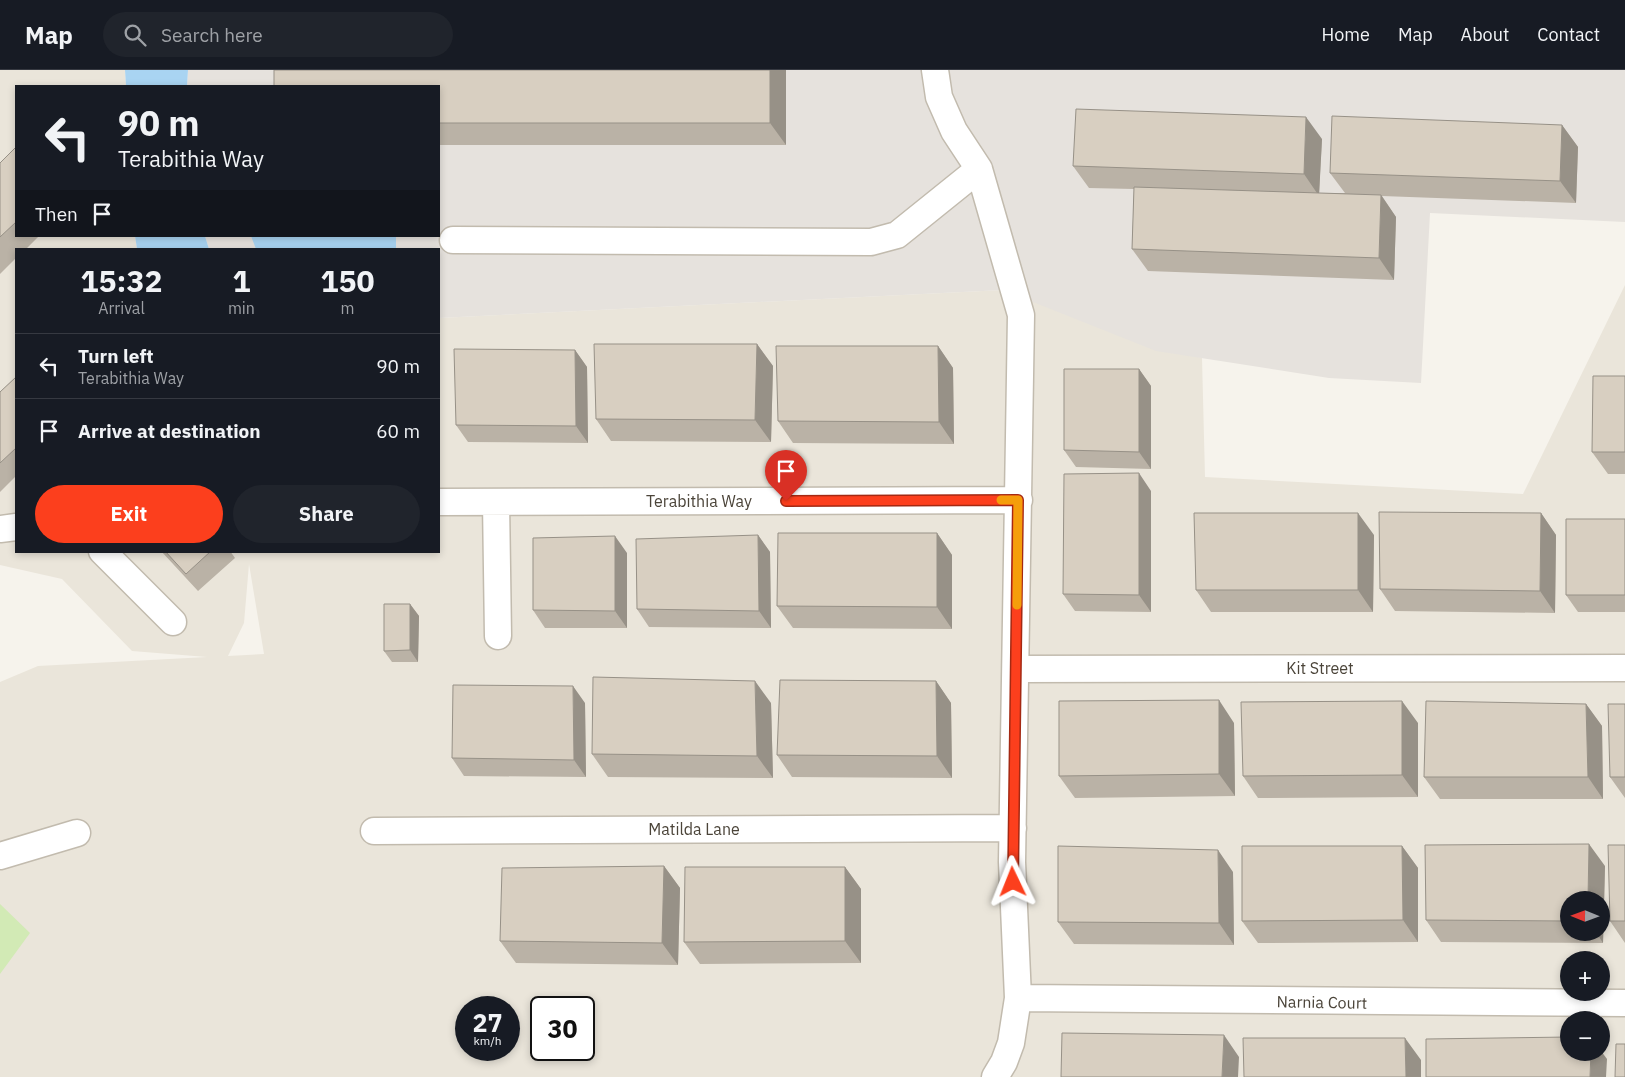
<!DOCTYPE html>
<html lang="en">
<head>
<meta charset="utf-8">
<style>
	:root { --surface:#171b24; --page:#20242c; --text:#f1f3f6; --muted:#9ea1a6; --line:#363941; --accent:#fc3f1d }
	body { margin:0; font-family:"IBM Plex Sans",sans-serif; background:var(--page); color:var(--text); height:100vh; display:flex; flex-direction:column; font-size:19px; white-space:nowrap }
	* { box-sizing:border-box; margin:0 }
	p { font-size:16px; color:var(--muted) }
	.icon { flex:none; width:28px; height:28px; fill:none; stroke:currentColor; stroke-width:2; stroke-linecap:round; stroke-linejoin:round }
	.map { position:relative; flex:1; overflow:hidden }
	.panel { position:absolute; left:15px; top:178px; width:425px; height:305px; display:flex; flex-direction:column; background:var(--surface); border-radius:0px; box-shadow:0 2px 8px #0003 }
	.panel>* { flex:none }
	.hud { position:absolute; left:15px; top:15px; width:425px; height:152px; border-radius:0px; box-shadow:0 2px 8px #0003; background:#171b24; color:var(--text); overflow:hidden }
	.needle { width:32px; rotate:271deg }
	.buttons { position:absolute; left:1560px; top:821px; display:grid; gap:10px }
	.buttons a { display:grid; place-items:center; width:50px; height:50px; border-radius:50%; background:var(--surface); box-shadow:0 2px 8px #0003; font-size:25px }
	.speed { position:absolute; left:455px; top:926px; display:flex; gap:10px; font-size:25px; font-weight:700; text-align:center }
	.speed>* { display:grid; place-content:center; width:65px; height:65px; border-radius:50%; background:var(--surface); box-shadow:0 2px 8px #0003; line-height:1 }
	.speed small { font-size:12px; font-weight:400 }
	.speed .limit { border:2px solid #111; border-radius:8px; background:#fff; color:#111 }
	.pin { position:absolute; display:grid; place-items:center; width:42px; height:42px; color:#fff; margin:-51px -21px; border-radius:50% 50% 50% 0; rotate:-45deg; box-shadow:0 0 5px #0007 }
	.pin .icon { rotate:45deg }
	.me { position:absolute; width:55px; margin:-28px; rotate:358deg; stroke-linejoin:round; filter:drop-shadow(0 0 4px #0008) }
	.turn { display:flex; align-items:center; gap:18px; height:105px; padding:0 20px; font-size:22px }
	.turn .icon { width:65px; height:65px; stroke-width:2.5 }
	.turn b { display:block; font-size:35px; line-height:42px }
	.then { display:flex; align-items:center; height:48px; padding:0 20px; background:#0003; gap:10px; font-size:19px }
	.eta { display:flex; justify-content:space-evenly; align-items:center; height:85px; text-align:center }
	.eta b { font-size:30px; font-weight:800; line-height:35px }
	.action { display:flex; gap:10px; margin-top:auto; padding:10px 20px }
	.action a { flex:1; height:58px; border-radius:30px; background:var(--accent); color:#fff; font-size:20px; font-weight:800; line-height:58px; text-align:center }
	.action a+a { background:var(--page); color:var(--text) }
	ul { padding:0; list-style:none }
	li { display:flex; align-items:center; gap:15px; height:65px; padding:0 20px; border-top:1px solid var(--line) }
	li div { flex:1 }
	li b { display:block; font-size:19px }
	li em { font-style:normal }
	header { display:flex; align-items:center; gap:30px; box-sizing:border-box; height:70px; padding:0 25px; background:var(--surface); border-bottom:1px solid var(--line) }
	header strong { font-size:24px }
	nav { display:flex; gap:28px; margin-inline-start:auto; font-size:18px }
	.search { width:350px; height:45px; background:var(--page); display:flex; align-items:center; gap:12px; box-sizing:border-box; padding:0 18px; border-radius:28px; color:var(--muted); font-size:19px }
	.map>svg:first-child { display:block }
	.residential { fill:#eae5da; fill-rule:evenodd }
	.industrial { fill:#e6e2dd }
	.green { fill:#d2eab5 }
	.water { fill:#a9d4f2 }
	.lines { fill:none; stroke-linecap:round; stroke-linejoin:round }
	.minor-casing { stroke:#c2bbae; stroke-width:29 }
	.minor { stroke:#fff; stroke-width:26 }
	.wall { fill:#bab2a6; fill-rule:evenodd }
	.shaded-wall { fill:#979187 }
	.building { fill:#d8cfc1; stroke:#979187 }
	.route-casing { stroke:#a42913; stroke-width:12 }
	.route { stroke:#fc3f1d; stroke-width:9 }
	.slow { stroke:#f59e0b; stroke-width:9 }
	.labels { text-anchor:middle; stroke-width:4; stroke-linejoin:round; paint-order:stroke }
	.street-label { font-size:16px; fill:#4b4439; stroke:#fff }
</style>
</head>
<body>
<header>
<strong>Map</strong>
<div class="search"><svg class="icon" aria-label="search" viewBox="0 0 24 24"><circle cx="10" cy="10" r="6"/><path d="M15 15l6 6"/></svg>Search here</div>
<nav><a>Home</a><a>Map</a><a>About</a><a>Contact</a></nav>
</header>
<div class="map">
<svg width="1625" height="1007" viewBox="0 0 1625 1007">
	<rect width="100%" height="100%" fill="#f6f3ec"/>
	<path class="residential" d="M 0,0 L 125,0 L 126,16 L 16,16 L 16,166 L 135,166 L 137,179 L 16,179 L 16,481 L 439,481 L 439,248 L 1003,220 L 1202,288 L 1205,407 L 1523,424 L 1625,215 L 1625,1007 L 0,1007 L 0,612 L 38,596 L 207,587 L 132,581 L 62,509 L 0,495 ZM 249,494 L 264,584 L 228,586 L 244,553 ZM 1569,830 L 1601,830 L 1601,862 L 1569,862 ZM 1569,890 L 1601,890 L 1601,922 L 1569,922 ZM 466,938 L 509,938 L 509,980 L 466,980 ZM 541,938 L 584,938 L 584,980 L 541,980 ZM 1569,950 L 1601,950 L 1601,982 L 1569,982 Z"/>
	<path class="industrial" d="M 188,0 L 1625,0 L 1625,152 L 1430,143 L 1421,313 L 1329,308 L 1156,281 L 1003,220 L 439,248 L 439,179 L 209,179 L 205,166 L 439,166 L 439,16 L 187,16 Z"/>
	<path class="green" d="M 0,834 L 30,863 L 0,904 Z"/>
	<path class="water" d="M 125,0 L 188,0 L 187,16 L 126,16 Z
		M 135,166 L 205,166 L 209,179 L 137,179 Z
		M 251,166 L 396,166 L 396,179 L 256,179 Z"/>
	<g class="lines">
		<defs>
			<path id="minor" d="M 935,0 L 939,27 L 954,61 L 979,99 L 1021,245 L 1012,792 L 1018,928 L 1011,973 L 1004,992 L 995,1007
				M 453,170 L 871,172 L 897,165 L 979,99
				M 439,432 L 1019,430
				M 496,432 L 498,566
				M 0,459 L 16,457
				M 102,481 L 173,552
				M 1016,599 L 1625,598
				M 374,761 L 1013,758
				M 0,786 L 77,763
				M 1018,928 L 1625,933"/>
		</defs>
		<use href="#minor" class="minor-casing"/>
		<use href="#minor" class="minor"/>
	</g>
	<path class="wall" d="M 274,0 L 786,0 L 786,75 L 439,75 L 439,16 Z
		M 1562,55 L 1578,77 L 1576,133 L 1382,126 L 1396,147 L 1394,210 L 1148,201 L 1132,179 L 1134,119 L 1089,118 L 1073,96 L 1322,69 L 1319,123 L 1345,123 L 1330,103 Z
		M 16,77 L 16,166 L 39,166 L 26,179 L 16,179 L 16,188 L 0,204 L 0,93 Z
		M 757,274 L 773,296 L 771,372 L 611,371 L 596,349 Z
		M 938,276 L 953,298 L 954,374 L 793,373 L 778,351 Z
		M 575,280 L 587,297 L 588,373 L 468,372 L 456,355 Z
		M 1139,299 L 1151,316 L 1151,399 L 1076,397 L 1064,380 Z
		M 1625,306 L 1625,404 L 1608,404 L 1592,382 Z
		M 16,307 L 16,406 L 0,422 L 0,322 Z
		M 1151,421 L 1151,542 L 1075,541 L 1063,524 Z
		M 1541,443 L 1556,465 L 1555,543 L 1395,541 L 1380,519 Z
		M 1625,449 L 1625,542 L 1578,542 L 1566,525 Z
		M 937,463 L 952,485 L 952,559 L 793,558 L 777,536 Z
		M 758,465 L 770,482 L 771,558 L 649,557 L 637,539 Z
		M 1374,465 L 1373,542 L 1211,542 L 1196,520 Z
		M 161,481 L 230,481 L 235,488 L 198,521 Z
		M 627,483 L 627,558 L 545,558 L 533,540 Z
		M 410,534 L 419,546 L 418,592 L 392,592 L 384,581 Z
		M 936,611 L 951,633 L 952,708 L 792,707 L 777,685 Z
		M 585,633 L 586,707 L 464,706 L 452,688 Z
		M 771,633 L 773,708 L 608,707 L 592,684 Z
		M 1586,634 L 1602,656 L 1603,729 L 1440,729 L 1424,707 Z
		M 1625,634 L 1625,728 L 1610,707 Z
		M 1234,653 L 1235,726 L 1075,728 L 1059,706 Z
		M 1418,653 L 1418,727 L 1258,728 L 1243,706 Z
		M 1625,775 L 1625,873 L 1610,851 Z
		M 1402,776 L 1418,798 L 1418,872 L 1258,873 L 1242,851 Z
		M 664,796 L 680,818 L 678,895 L 516,893 L 500,871 Z
		M 1605,796 L 1603,873 L 1441,872 L 1426,850 ZM 1569,830 L 1601,862 L 1569,862 Z
		M 845,797 L 861,819 L 861,893 L 700,894 L 684,872 Z
		M 1233,802 L 1234,875 L 1074,874 L 1058,852 Z"/>
	<path class="shaded-wall" d="M 770,0 L 786,0 L 786,75 L 770,53 Z
		M 1306,47 L 1322,69 L 1319,126 L 1304,104 Z
		M 1562,55 L 1578,77 L 1576,133 L 1560,111 Z
		M 1381,125 L 1396,147 L 1394,210 L 1379,188 Z
		M 757,274 L 773,296 L 771,372 L 755,350 Z
		M 938,276 L 953,298 L 954,374 L 939,352 Z
		M 575,280 L 587,297 L 588,373 L 576,356 Z
		M 1139,299 L 1151,316 L 1151,399 L 1139,382 Z
		M 1139,403 L 1151,421 L 1151,542 L 1139,525 Z
		M 1358,443 L 1374,465 L 1373,542 L 1358,520 Z
		M 1541,443 L 1556,465 L 1555,543 L 1540,521 Z
		M 937,463 L 952,485 L 952,559 L 937,537 Z
		M 758,465 L 770,482 L 771,558 L 759,541 Z
		M 615,466 L 627,483 L 627,558 L 615,541 Z
		M 410,534 L 419,546 L 418,592 L 410,580 Z
		M 755,611 L 771,633 L 773,708 L 757,686 Z
		M 936,611 L 951,633 L 952,708 L 937,686 Z
		M 573,616 L 585,633 L 586,707 L 574,690 Z
		M 1219,630 L 1234,653 L 1235,726 L 1219,704 Z
		M 1402,631 L 1418,653 L 1418,727 L 1402,705 Z
		M 1586,634 L 1602,656 L 1603,729 L 1588,707 Z
		M 1589,774 L 1605,796 L 1603,873 L 1596,862 L 1601,862 L 1601,830 L 1588,830 Z
		M 1402,776 L 1418,798 L 1418,872 L 1403,850 Z
		M 1218,780 L 1233,802 L 1234,875 L 1219,853 Z
		M 664,796 L 680,818 L 678,895 L 662,873 Z
		M 845,797 L 861,819 L 861,893 L 845,871 Z
		M 1224,965 L 1239,987 L 1238,1007 L 1222,1007 Z
		M 1405,968 L 1421,990 L 1421,1007 L 1406,1007 Z
		M 1601,981 L 1607,989 L 1606,1007 L 1590,1007 L 1591,982 L 1601,982 Z"/>
	<path class="building" d="M 274,0 L 770,0 L 770,53 L 439,53 L 439,16 L 274,16 Z
		M 1076,39 L 1306,47 L 1304,104 L 1073,96 Z
		M 1332,46 L 1562,55 L 1560,111 L 1330,103 Z
		M 16,77 L 16,152 L 0,167 L 0,93 Z
		M 1134,117 L 1381,125 L 1379,188 L 1132,179 Z
		M 594,274 L 757,274 L 755,350 L 596,349 Z
		M 776,276 L 938,276 L 939,352 L 778,351 Z
		M 454,279 L 575,280 L 576,356 L 456,355 Z
		M 1064,299 L 1139,299 L 1139,382 L 1064,380 Z
		M 1593,306 L 1625,306 L 1625,382 L 1592,382 Z
		M 16,307 L 16,378 L 0,393 L 0,322 Z
		M 1139,403 L 1139,525 L 1063,524 L 1064,404 Z
		M 1379,442 L 1541,443 L 1540,521 L 1380,519 Z
		M 1194,443 L 1358,443 L 1358,520 L 1196,520 Z
		M 1566,449 L 1625,449 L 1625,525 L 1566,525 Z
		M 778,463 L 937,463 L 937,537 L 777,536 Z
		M 758,465 L 759,541 L 637,539 L 636,469 Z
		M 615,466 L 615,541 L 533,540 L 533,468 Z
		M 165,481 L 211,481 L 186,504 Z
		M 384,534 L 410,534 L 410,580 L 384,581 Z
		M 593,607 L 755,611 L 757,686 L 592,684 Z
		M 780,610 L 936,611 L 937,686 L 777,685 Z
		M 453,615 L 573,616 L 574,690 L 452,688 Z
		M 1219,630 L 1219,704 L 1059,706 L 1059,631 Z
		M 1402,631 L 1402,705 L 1243,706 L 1241,632 Z
		M 1426,631 L 1586,634 L 1588,707 L 1424,707 Z
		M 1608,634 L 1625,634 L 1625,707 L 1610,707 Z
		M 1589,774 L 1588,830 L 1569,830 L 1569,851 L 1426,850 L 1425,775 Z
		M 1608,775 L 1625,775 L 1625,851 L 1610,851 Z
		M 1058,776 L 1218,780 L 1219,853 L 1058,852 Z
		M 1242,776 L 1402,776 L 1403,850 L 1242,851 Z
		M 664,796 L 662,873 L 500,871 L 502,798 Z
		M 685,797 L 845,797 L 845,871 L 684,872 Z
		M 1062,963 L 1224,965 L 1222,1007 L 1061,1007 Z
		M 1569,967 L 1569,982 L 1591,982 L 1590,1007 L 1426,1007 L 1426,969 Z
		M 1243,968 L 1405,968 L 1406,1007 L 1244,1007 Z
		M 1616,974 L 1625,974 L 1625,1007 L 1615,1007 Z"/>
	<g class="lines">
		<defs>
			<path id="route" d="M 786,431 L 1018,430 L 1013,812"/>
		</defs>
		<use href="#route" class="route-casing"/>
		<use href="#route" class="route"/>
		<path class="slow" d="M 1001,430 L 1018,430 L 1017,535"/>
	</g>
	<g class="labels">
		<g class="street-label">
			<text x="699" y="437">Terabithia Way</text>
			<text x="1320" y="604">Kit Street</text>
			<text x="694" y="765">Matilda Lane</text>
			<text transform="translate(1322 932) rotate(1)" y="6">Narnia Court</text>
		</g>
	</g>
</svg>
<div class="buttons">
<a><svg class="needle" viewBox="-14 -14 28 28"><path d="M0-13l5 13h-10z" fill="#e53935"/><path d="M0 13l5-13h-10z" fill="#9ea1a6"/></svg></a>
<a>+</a>
<a>−</a>
</div>
<div class="speed"><div>27<small>km/h</small></div><div class="limit">30</div></div>
<div class="pin" style="left:786px;top:431px;background:#d93025"><svg class="icon" aria-label="arrive" viewBox="0 0 24 24"><path d="M6 21V4h12l-3 4 3 4H6"/></svg></div>
<svg class="me" style="left:1013px;top:812px" viewBox="-20 -20 40 40"><path d="M0-17L14 15 0 8-14 15z" fill="#fc3f1d" stroke="#fff" stroke-width="4"/></svg>
<div class="hud">
<div class="turn"><svg class="icon" aria-label="left" viewBox="0 0 24 24"><path d="M17 20v-9H6M10 6l-5 5 5 5"/></svg><div><b>90 m</b>Terabithia Way</div></div>
<div class="then">Then<svg class="icon" aria-label="arrive" viewBox="0 0 24 24"><path d="M6 21V4h12l-3 4 3 4H6"/></svg></div>
</div>
<section class="panel">
<div class="eta">
<div><b>15:32</b><p>Arrival</p></div>
<div><b>1</b><p>min</p></div>
<div><b>150</b><p>m</p></div>
</div>
<ul>
<li><svg class="icon" aria-label="left" viewBox="0 0 24 24"><path d="M17 20v-9H6M10 6l-5 5 5 5"/></svg><div><b>Turn left</b><p>Terabithia Way</p></div><em>90 m</em></li>
<li><svg class="icon" aria-label="arrive" viewBox="0 0 24 24"><path d="M6 21V4h12l-3 4 3 4H6"/></svg><div><b>Arrive at destination</b></div><em>60 m</em></li>
</ul>
<div class="action"><a>Exit</a><a>Share</a></div>
</section>
</div>
</body>
</html>
